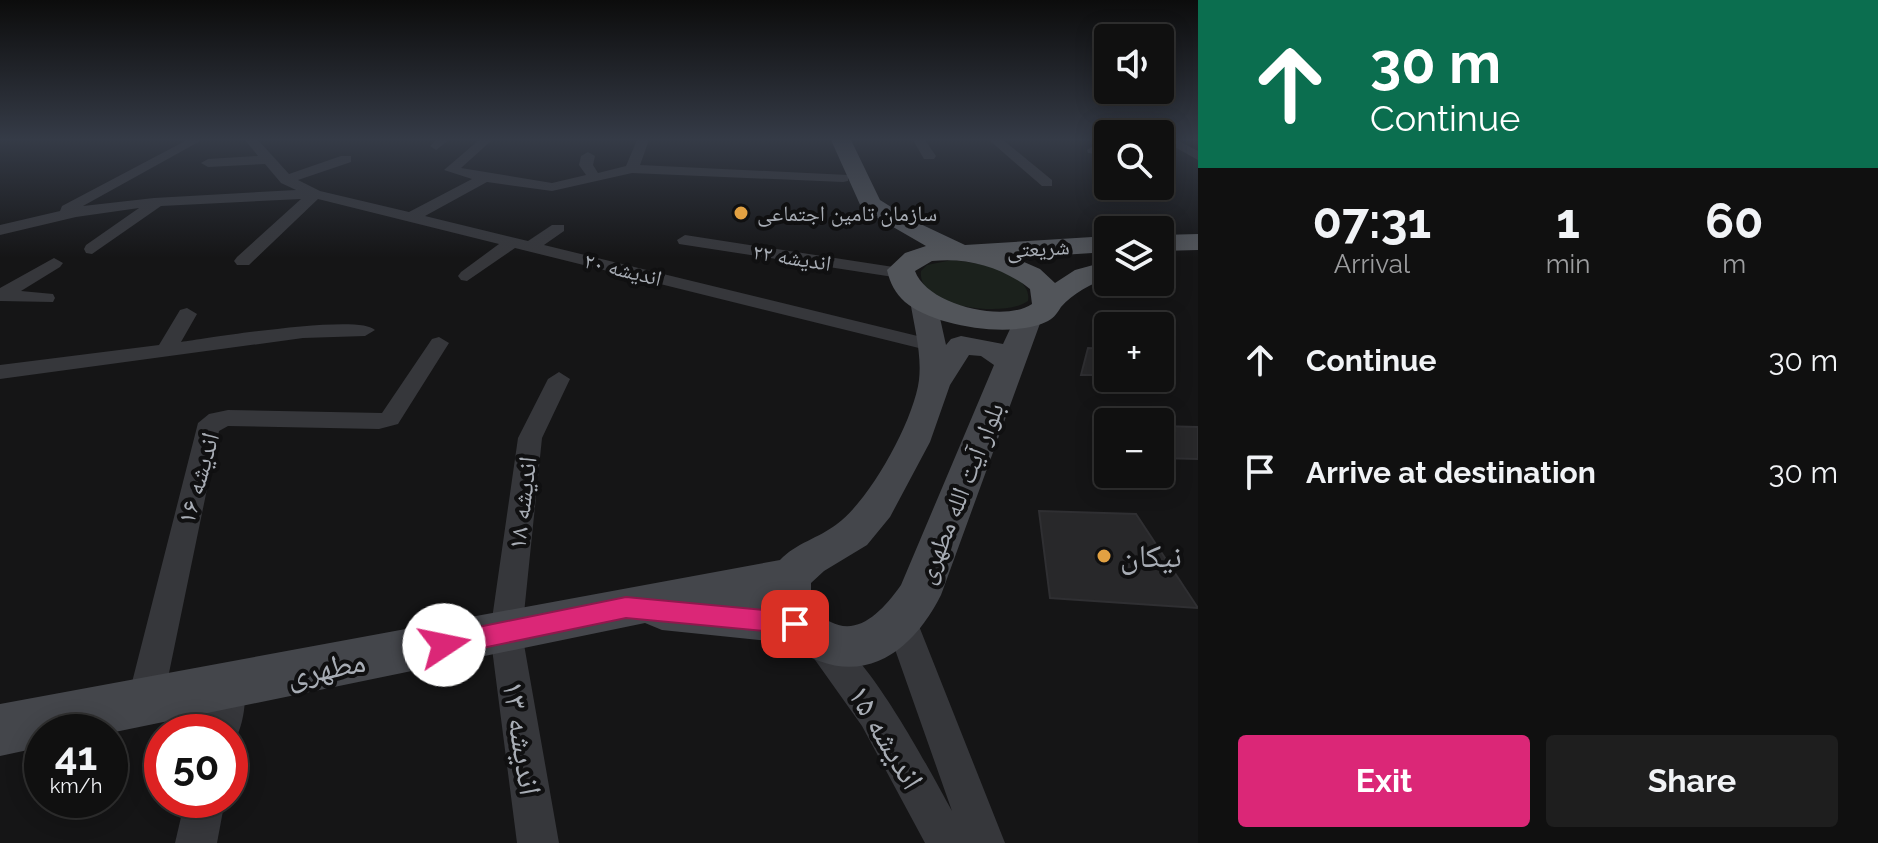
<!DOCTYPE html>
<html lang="en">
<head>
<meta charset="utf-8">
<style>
	:root { --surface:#101010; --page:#1e1e1e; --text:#f1f3f6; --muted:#9c9d9f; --line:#303030; --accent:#db2777 }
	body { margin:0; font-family:Raleway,"Noto Naskh Arabic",sans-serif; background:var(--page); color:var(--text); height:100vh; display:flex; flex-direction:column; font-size:30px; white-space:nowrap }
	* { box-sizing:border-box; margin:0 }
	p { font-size:26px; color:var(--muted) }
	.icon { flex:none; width:44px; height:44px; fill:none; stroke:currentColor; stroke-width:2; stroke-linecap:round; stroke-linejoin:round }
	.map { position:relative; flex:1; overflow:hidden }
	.sheet { display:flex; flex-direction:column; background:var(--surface); width:680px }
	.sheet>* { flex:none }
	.banner { background:#0b6e4f; color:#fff; overflow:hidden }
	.fabs { position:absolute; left:1094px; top:24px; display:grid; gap:16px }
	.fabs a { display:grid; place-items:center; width:80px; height:80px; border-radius:8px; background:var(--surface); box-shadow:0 4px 20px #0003,0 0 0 2px var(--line); font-size:40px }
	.speed { position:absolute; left:24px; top:714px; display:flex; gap:16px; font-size:40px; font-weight:700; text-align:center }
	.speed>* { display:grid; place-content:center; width:104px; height:104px; border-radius:50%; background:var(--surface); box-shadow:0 4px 20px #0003,0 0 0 2px var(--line); line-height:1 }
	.speed small { font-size:20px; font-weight:400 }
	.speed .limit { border:12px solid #d22; background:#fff; color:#111 }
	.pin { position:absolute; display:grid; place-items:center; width:68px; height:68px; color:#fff; margin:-34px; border-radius:16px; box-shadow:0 4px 12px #0006 }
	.me { position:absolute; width:88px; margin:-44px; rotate:79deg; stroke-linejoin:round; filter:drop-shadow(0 0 6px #0008) }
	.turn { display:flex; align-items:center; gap:28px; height:168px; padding:0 40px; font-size:36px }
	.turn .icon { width:104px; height:104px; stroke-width:2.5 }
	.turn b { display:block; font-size:56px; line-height:68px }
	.eta { display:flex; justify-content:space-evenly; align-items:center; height:136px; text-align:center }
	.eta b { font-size:48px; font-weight:700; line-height:56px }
	.button { display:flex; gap:16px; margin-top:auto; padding:16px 40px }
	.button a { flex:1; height:92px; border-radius:8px; background:var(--accent); color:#fff; font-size:32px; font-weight:700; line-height:92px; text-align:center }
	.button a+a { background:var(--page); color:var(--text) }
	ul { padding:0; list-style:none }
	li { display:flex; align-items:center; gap:24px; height:112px; padding:0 40px }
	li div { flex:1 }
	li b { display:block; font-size:30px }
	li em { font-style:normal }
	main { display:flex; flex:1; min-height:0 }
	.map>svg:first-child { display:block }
	.green { fill:#1b211c }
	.building { fill:#28282a; stroke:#2f2f32; stroke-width:2 }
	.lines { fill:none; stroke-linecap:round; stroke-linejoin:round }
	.street { fill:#36373b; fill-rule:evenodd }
	.secondary { fill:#44464b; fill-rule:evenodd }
	.primary { fill:#52555a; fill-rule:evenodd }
	.route { fill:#db2777; stroke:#8e194d; stroke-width:2 }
	.poi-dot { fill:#e2a142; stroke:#101011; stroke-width:3 }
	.labels { text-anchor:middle; stroke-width:8; stroke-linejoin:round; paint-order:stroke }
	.far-poi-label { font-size:22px; fill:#a8adb5; stroke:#101011; text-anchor:start }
	.far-street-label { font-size:22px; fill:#a8adb5; stroke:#101011 }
	.street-label { font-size:26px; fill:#a8adb5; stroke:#101011 }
	.near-poi-label { font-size:32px; fill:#a8adb5; stroke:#101011; text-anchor:start }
	.near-street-label { font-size:32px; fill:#a8adb5; stroke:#101011 }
</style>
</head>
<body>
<main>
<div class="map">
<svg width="1198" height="843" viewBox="0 0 1198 843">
	<rect width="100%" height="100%" fill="#151516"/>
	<path class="green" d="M 952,260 C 973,262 1033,271 1028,301 C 1005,318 916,308 921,271 L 927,265 Z"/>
	<path class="building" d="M 1088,348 L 1108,349 L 1108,375 L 1081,375 Z
		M 1160,426 L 1198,427 L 1198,459 L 1160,458 Z
		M 1039,511 L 1136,514 L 1198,608 L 1050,598 Z"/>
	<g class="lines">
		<path class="street" d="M 187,140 L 202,140 L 83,206 L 154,198 L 296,190 L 281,183 L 265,164 L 208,167 L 201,163 L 208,159 L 258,156 L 245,140 L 258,140 L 289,174 L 341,156 L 351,156 L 351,162 L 298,180 L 320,191 L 409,212 L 472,179 L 444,170 L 479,140 L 492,140 L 461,168 L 552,183 L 586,175 L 579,165 L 581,156 L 588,152 L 595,156 L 593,165 L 598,173 L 626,166 L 637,140 L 649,140 L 640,165 L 848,175 L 848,181 L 843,182 L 632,173 L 552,191 L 487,182 L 425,216 L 528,241 L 552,225 L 564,225 L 564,231 L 544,245 L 938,341 L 941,345 L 931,351 L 515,248 L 467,281 L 461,280 L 458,276 L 461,272 L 499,244 L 318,199 L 249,265 L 237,265 L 234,261 L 237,257 L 301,199 L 161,206 L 92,254 L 86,253 L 84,249 L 86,245 L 139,208 L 76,217 L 0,235 L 0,225 L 60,211 L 62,206 Z
			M 436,140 L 449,140 L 436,150 L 430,146 Z
			M 913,140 L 925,140 L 936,156 L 934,159 L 924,159 Z
			M 989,140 L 1003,140 L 1052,180 L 1052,186 L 1042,186 Z
			M 1162,140 L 1177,140 L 1198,151 L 1198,160 Z
			M 1093,146 L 1108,147 L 1108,155 L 1088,153 L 1087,150 Z
			M 685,235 L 900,268 L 909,273 L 900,278 L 679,244 L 677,240 Z
			M 54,258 L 63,263 L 60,267 L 21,291 L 53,294 L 55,298 L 53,302 L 0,301 L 0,288 Z
			M 187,308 L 197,314 L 181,342 C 210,338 360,313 375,330 L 365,336 L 303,338 L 0,379 L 0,365 L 159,345 L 180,310 Z
			M 439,337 L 449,343 L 398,424 L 379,429 L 228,426 L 219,431 L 163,702 L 158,714 L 145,719 L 132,714 L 127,702 L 198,423 L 209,414 L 228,410 L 382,413 L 432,339 Z
			M 559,372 L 570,379 L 542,438 L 522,633 L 559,843 L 517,843 L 490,633 L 518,438 L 548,379 Z
			M 901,607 L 912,611 L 917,621 L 1005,843 L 925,843 L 862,726 L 803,643 L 808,633 L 820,628 C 864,644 928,768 952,811 L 885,621 L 890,611 Z
			M 229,671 L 241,675 C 249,693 244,732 230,746 L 230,732 L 202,732 L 217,675 Z
			M 185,800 L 225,800 L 217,843 L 175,843 Z"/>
		<path class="secondary" d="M 923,292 L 933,294 L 936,300 L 946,345 L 951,339 L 961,336 L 1003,344 L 1018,312 L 1028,310 L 1038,312 L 1042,318 L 941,595 C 917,643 875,682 819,661 C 807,656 796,652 787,643 L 662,630 L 645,623 L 110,733 L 42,732 L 42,747 L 0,756 L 0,704 L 780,560 C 796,543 819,538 837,524 C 870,500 914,420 919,380 C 922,354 914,326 910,300 L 913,294 ZM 969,355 L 981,356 L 994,365 L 901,585 C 876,620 847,646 811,606 L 811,583 L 824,571 L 867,545 L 890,517 L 930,442 L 950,385 Z"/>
		<path class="primary" d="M 831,140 L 851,140 L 880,200 L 912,220 L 965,245 L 1108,236 L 1108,252 L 1015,258 L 1040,269 L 1055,283 L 1075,270 L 1108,261 L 1108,278 C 1092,283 1072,294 1061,307 C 1057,313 1055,317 1048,321 C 1014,339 934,327 905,302 C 895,293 890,283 887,270 L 905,253 L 926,246 L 862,209 ZM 932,261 C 967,257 1002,267 1030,289 L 1032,304 C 1004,323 927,305 915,271 Z
			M 1198,234 L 1198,250 L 1160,251 L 1160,235 Z"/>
	</g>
	<linearGradient id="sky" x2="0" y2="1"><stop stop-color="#0c0c0c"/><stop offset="0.54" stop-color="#353b47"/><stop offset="1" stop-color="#353b47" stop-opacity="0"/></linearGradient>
	<rect width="1198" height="258" fill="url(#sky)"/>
	<path class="route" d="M 626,597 L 795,613 L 804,616 L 807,624 L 804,631 L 795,634 L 626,618 L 444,656 L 435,653 L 432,645 L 435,637 L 444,634 Z"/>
	<g class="poi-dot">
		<circle cx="741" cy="213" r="8"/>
		<circle cx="1104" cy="556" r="8"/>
	</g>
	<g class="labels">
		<g class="far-poi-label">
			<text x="757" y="221">سازمان تامین اجتماعی</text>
		</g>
		<g class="far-street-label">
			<text transform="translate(1038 248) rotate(-3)" y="8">شریعتی</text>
			<text transform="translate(792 257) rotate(9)" y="8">اندیشه ۲۲</text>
			<text transform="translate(623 269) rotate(14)" y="8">اندیشه ۲۰</text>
		</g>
		<g class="street-label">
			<text transform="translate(198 478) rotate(-74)" y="9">اندیشه ۱۶</text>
			<text transform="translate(960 493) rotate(-68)" y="9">بلوار آیت الله مطهری</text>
			<text transform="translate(522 503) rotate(-83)" y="9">اندیشه ۱۸</text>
		</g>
		<g class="near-poi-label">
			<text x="1120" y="567">نیکان</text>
		</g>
		<g class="near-street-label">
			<text transform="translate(326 668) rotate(-11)" y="11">مطهری</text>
			<text transform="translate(886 737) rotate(59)" y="11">اندیشه ۱۵</text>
			<text transform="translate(522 738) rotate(81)" y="11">اندیشه ١٣</text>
		</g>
	</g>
</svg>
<div class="fabs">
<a><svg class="icon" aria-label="sound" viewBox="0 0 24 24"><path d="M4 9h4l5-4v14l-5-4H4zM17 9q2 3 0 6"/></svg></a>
<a><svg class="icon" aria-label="search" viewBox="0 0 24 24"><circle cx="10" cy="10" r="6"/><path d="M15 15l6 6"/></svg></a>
<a><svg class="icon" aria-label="layers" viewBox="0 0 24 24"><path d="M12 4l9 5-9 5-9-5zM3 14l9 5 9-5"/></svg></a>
<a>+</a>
<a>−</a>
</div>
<div class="speed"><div>41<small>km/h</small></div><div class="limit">50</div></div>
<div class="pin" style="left:795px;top:624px;background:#d93025"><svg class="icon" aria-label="arrive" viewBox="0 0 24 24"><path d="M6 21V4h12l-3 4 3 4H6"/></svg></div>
<svg class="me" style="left:444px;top:645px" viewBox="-20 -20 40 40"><circle r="19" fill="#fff"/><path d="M0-13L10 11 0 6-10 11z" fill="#db2777"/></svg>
</div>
<section class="sheet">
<div class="banner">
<div class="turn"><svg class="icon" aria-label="ahead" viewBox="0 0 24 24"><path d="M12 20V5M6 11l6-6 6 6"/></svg><div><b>30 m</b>Continue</div></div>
</div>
<div class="eta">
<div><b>07:31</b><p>Arrival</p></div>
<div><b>1</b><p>min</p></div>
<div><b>60</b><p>m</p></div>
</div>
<ul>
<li><svg class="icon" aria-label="ahead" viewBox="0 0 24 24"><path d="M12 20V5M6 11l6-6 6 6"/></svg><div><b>Continue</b></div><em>30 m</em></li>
<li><svg class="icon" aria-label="arrive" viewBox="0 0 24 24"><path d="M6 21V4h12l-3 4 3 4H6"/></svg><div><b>Arrive at destination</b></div><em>30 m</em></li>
</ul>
<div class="button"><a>Exit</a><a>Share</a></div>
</section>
</main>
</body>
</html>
